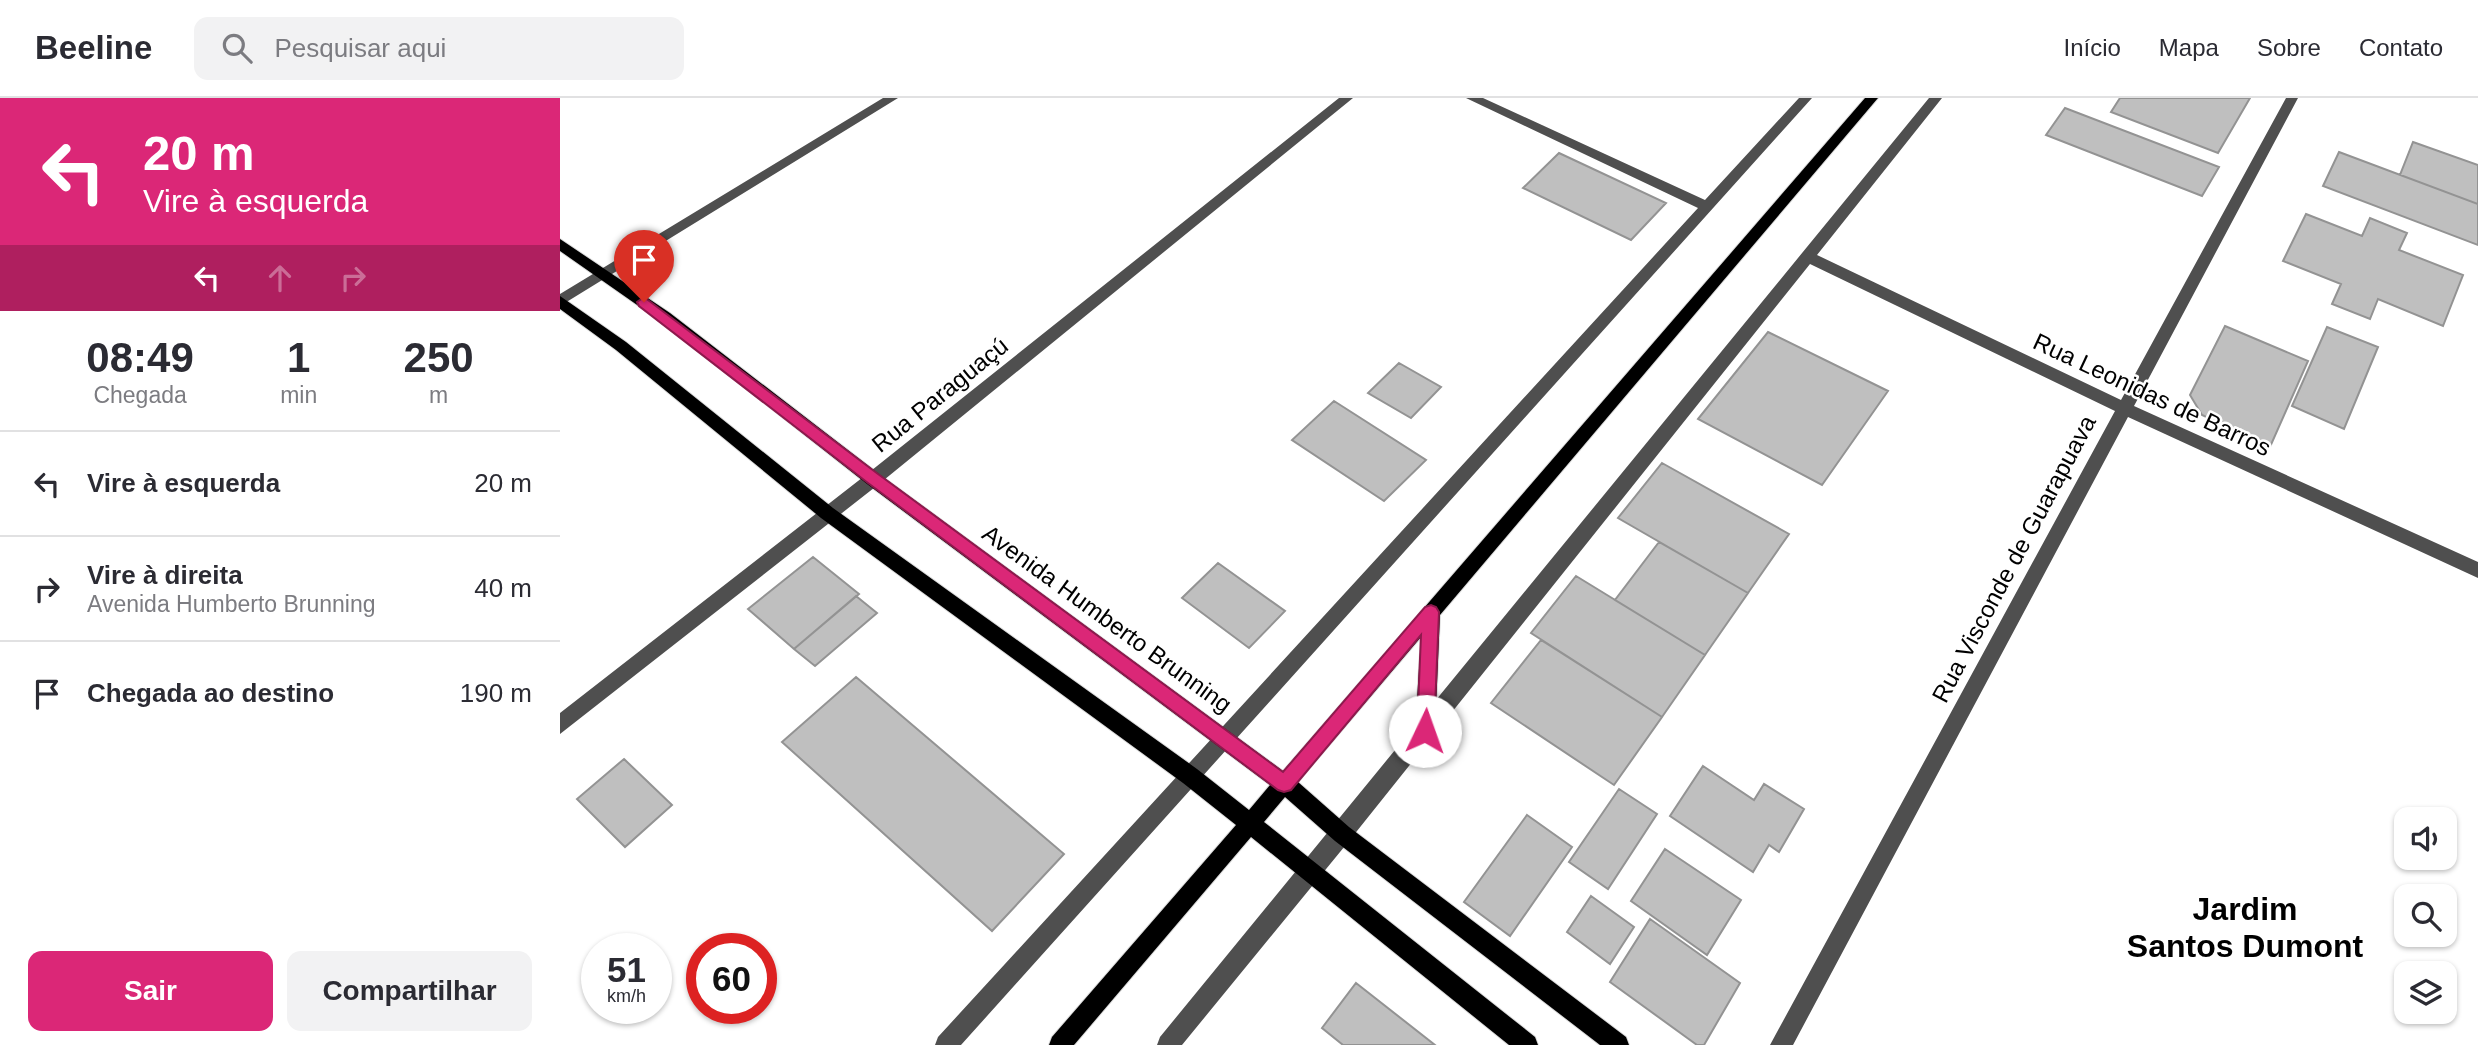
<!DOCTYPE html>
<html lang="pt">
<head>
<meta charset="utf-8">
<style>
	:root { --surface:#fff; --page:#f2f2f3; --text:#2b2b33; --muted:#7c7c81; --line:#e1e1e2; --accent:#db2777 }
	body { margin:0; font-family:Arial,sans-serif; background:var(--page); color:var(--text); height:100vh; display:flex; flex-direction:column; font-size:26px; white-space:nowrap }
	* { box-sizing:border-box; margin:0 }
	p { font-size:23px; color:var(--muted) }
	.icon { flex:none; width:38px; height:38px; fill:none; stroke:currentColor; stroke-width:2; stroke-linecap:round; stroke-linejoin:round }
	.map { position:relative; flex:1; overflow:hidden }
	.side { display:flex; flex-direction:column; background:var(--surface); width:560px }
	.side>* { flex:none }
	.top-card { background:#db2777; color:#fff; overflow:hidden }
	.tools { position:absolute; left:1834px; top:709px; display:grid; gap:14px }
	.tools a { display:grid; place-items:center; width:63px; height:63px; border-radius:14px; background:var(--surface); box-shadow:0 2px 5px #0004; font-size:35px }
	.speed { position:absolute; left:21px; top:835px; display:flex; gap:14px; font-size:35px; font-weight:700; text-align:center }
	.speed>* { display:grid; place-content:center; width:91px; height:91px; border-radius:50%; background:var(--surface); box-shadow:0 2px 5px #0004; line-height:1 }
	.speed small { font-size:18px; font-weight:400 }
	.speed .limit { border:10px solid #d22; background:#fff; color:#111 }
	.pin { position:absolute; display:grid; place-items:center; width:60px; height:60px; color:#fff; margin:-72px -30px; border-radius:50% 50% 50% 0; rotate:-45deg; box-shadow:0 0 7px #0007 }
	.pin .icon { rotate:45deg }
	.me { position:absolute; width:77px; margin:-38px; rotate:3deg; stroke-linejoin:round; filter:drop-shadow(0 0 5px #0008) }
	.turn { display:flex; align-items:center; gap:24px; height:147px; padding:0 28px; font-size:32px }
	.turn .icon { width:91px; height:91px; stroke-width:2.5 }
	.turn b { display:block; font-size:49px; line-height:60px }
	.lanes { display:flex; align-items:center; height:66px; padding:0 28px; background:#0003; justify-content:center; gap:35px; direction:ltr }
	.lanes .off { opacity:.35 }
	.eta { display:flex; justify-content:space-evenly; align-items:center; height:119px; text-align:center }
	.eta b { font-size:42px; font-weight:700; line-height:49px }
	.action { display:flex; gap:14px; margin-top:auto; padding:14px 28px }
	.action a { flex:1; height:80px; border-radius:14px; background:var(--accent); color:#fff; font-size:28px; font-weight:700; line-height:80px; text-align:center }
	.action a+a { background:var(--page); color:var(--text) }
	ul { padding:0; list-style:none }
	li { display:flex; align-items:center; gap:21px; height:105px; padding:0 28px; border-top:2px solid var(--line) }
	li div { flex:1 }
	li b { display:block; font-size:26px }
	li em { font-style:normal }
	header { display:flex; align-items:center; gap:42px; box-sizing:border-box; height:98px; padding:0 35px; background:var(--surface); border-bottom:2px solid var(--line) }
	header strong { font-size:33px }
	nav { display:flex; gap:38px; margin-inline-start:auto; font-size:24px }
	.search { width:490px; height:63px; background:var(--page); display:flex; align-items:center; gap:18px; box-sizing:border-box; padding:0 24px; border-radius:14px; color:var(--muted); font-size:26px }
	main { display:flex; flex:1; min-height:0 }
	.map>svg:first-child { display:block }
	.building { fill:#bfbfbf; stroke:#939393; stroke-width:2 }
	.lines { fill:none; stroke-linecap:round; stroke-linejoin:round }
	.major-casing { stroke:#dbdbdb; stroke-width:2 }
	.minor { fill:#4f4f4f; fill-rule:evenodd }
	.major { fill:#000; fill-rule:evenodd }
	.route { fill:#db2777; stroke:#8e194d; stroke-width:2 }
	.labels { text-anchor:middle; stroke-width:5; stroke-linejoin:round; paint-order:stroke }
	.street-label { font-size:24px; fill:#000; stroke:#fff }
	.district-label { font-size:32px; font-weight:bold; fill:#000; stroke:#fff }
</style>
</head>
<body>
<header>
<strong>Beeline</strong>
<div class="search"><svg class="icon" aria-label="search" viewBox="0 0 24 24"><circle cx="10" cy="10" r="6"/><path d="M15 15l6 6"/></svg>Pesquisar aqui</div>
<nav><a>Início</a><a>Mapa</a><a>Sobre</a><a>Contato</a></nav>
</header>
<main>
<section class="side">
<div class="top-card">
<div class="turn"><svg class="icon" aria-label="left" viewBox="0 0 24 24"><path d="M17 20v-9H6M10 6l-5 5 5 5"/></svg><div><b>20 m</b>Vire à esquerda</div></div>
<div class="lanes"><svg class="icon" aria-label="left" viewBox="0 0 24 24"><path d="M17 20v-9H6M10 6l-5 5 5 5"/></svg><svg class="icon off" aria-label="ahead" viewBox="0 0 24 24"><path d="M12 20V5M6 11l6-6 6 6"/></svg><svg class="icon off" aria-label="right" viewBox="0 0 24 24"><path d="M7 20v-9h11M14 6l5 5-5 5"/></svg></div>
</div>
<div class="eta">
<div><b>08:49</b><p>Chegada</p></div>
<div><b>1</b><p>min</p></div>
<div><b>250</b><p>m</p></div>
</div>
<ul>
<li><svg class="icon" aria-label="left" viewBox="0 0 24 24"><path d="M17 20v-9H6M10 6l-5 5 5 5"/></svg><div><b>Vire à esquerda</b></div><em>20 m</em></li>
<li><svg class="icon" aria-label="right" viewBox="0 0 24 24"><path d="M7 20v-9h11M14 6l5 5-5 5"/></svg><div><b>Vire à direita</b><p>Avenida Humberto Brunning</p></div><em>40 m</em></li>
<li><svg class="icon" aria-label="arrive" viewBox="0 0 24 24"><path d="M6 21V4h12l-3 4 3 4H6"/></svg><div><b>Chegada ao destino</b></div><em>190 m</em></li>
</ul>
<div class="action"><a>Sair</a><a>Compartilhar</a></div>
</section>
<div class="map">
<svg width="1918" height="947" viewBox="0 0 1918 947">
	<rect width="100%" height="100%" fill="#fff"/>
	<path class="building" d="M 1560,0 L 1690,0 L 1658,55 L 1551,14 Z
		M 1505,10 L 1659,69 L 1642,98 L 1486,37 Z
		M 1853,44 L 1918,67 L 1918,106 L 1840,77 Z
		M 1779,54 L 1918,106 L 1918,147 L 1763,88 Z
		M 999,55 L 1106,105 L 1071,142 L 963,90 Z
		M 1746,116 L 1802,138 L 1810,120 L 1847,135 L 1839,152 L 1903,177 L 1883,228 L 1818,201 L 1810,221 L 1772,206 L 1781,186 L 1723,163 Z
		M 1665,228 L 1748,263 L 1710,349 L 1642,317 L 1630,297 Z
		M 1767,229 L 1818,249 L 1784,331 L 1732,308 Z
		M 1208,234 L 1328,293 L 1262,387 L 1138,321 Z
		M 839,265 L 881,289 L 851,320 L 808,295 Z
		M 774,303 L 866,362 L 824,403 L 732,342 Z
		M 1102,365 L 1229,436 L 1188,495 L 1058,420 Z
		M 1099,444 L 1188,495 L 1145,557 L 1055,502 Z
		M 253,459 L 299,496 L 234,551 L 188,511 Z
		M 658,465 L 725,513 L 689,550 L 622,500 Z
		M 1016,478 L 1145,557 L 1102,619 L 971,535 Z
		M 296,498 L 317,515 L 255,568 L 234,551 Z
		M 981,542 L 1102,619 L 1054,687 L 931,605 Z
		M 296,579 L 504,756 L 432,833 L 222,644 Z
		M 64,661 L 112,707 L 65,749 L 17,701 Z
		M 1143,668 L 1194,702 L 1204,686 L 1244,711 L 1219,754 L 1209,747 L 1193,774 L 1110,718 Z
		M 1059,691 L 1097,716 L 1048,791 L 1009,764 Z
		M 967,717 L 1012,749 L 950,838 L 904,804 Z
		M 1105,751 L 1181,802 L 1147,857 L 1071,803 Z
		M 1031,798 L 1074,829 L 1050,866 L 1007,834 Z
		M 1090,821 L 1180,885 L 1144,947 L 1137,947 L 1050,884 Z
		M 796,885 L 875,947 L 783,947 L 762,930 Z"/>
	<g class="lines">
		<defs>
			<path id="major" d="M 1305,0 L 1318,0 L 880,517 L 875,633 L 872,639 L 865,642 L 858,639 L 855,633 L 861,539 L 738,684 L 789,729 L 1066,939 L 1069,947 L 1040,947 L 775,743 L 725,699 L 704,724 L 975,939 L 978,947 L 949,947 L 691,739 L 514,947 L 489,947 L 492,939 L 676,727 L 623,685 L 261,420 L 56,252 L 0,211 L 0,198 L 66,244 L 273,410 L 637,671 L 689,712 L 710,687 L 307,386 L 100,223 L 0,153 L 0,141 L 110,215 L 319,376 L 723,673 Z"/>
		</defs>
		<use href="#major" class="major-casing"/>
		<path class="minor" d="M 323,0 L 338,0 L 0,208 L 0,196 Z
			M 779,0 L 793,0 L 319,386 L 0,636 L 0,615 L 307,376 Z
			M 906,0 L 923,0 L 1145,102 L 1239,0 L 1252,0 L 401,947 L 375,947 L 378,939 L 1138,110 Z
			M 1369,0 L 1382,0 L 1257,157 L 1561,302 L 1726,0 L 1738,0 L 1574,308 L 1918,464 L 1918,480 L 1568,319 L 1233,947 L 1210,947 L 1555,313 L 1250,166 L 789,743 L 622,947 L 597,947 L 600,939 Z"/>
		<use href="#major" class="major"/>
	</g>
	<path class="route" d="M 84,199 L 318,376 L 723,674 L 865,509 L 871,507 L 876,509 L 879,514 L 874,633 L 871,639 L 865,641 L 859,639 L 857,633 L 861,537 L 731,692 L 724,694 L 718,692 L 308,385 L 79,208 L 77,204 Z"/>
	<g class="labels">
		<g class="street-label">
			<text transform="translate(380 297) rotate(-39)" y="8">Rua Paraguaçú</text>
			<text transform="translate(1592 297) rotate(25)" y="8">Rua Leonidas de Barros</text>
			<text transform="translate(1454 461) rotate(-62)" y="8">Rua Visconde de Guarapuava</text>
			<text transform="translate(547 521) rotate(36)" y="8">Avenida Humberto Brunning</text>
		</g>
		<g class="district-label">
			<text x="1685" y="822">Jardim<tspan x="1685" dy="37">Santos Dumont</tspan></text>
		</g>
	</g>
</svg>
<div class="tools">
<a><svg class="icon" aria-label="sound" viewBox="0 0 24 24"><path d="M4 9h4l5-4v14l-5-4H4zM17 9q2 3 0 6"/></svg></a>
<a><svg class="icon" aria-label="search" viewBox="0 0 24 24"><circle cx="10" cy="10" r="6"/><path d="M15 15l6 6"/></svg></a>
<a><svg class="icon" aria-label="layers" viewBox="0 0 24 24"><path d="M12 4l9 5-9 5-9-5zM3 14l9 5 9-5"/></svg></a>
</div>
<div class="speed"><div>51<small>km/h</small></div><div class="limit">60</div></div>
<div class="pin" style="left:84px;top:204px;background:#d93025"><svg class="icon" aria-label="arrive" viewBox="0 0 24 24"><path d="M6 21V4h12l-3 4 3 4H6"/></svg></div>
<svg class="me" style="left:865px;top:633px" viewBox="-20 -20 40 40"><circle r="19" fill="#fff"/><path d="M0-13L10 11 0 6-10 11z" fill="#db2777"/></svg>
</div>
</main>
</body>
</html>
